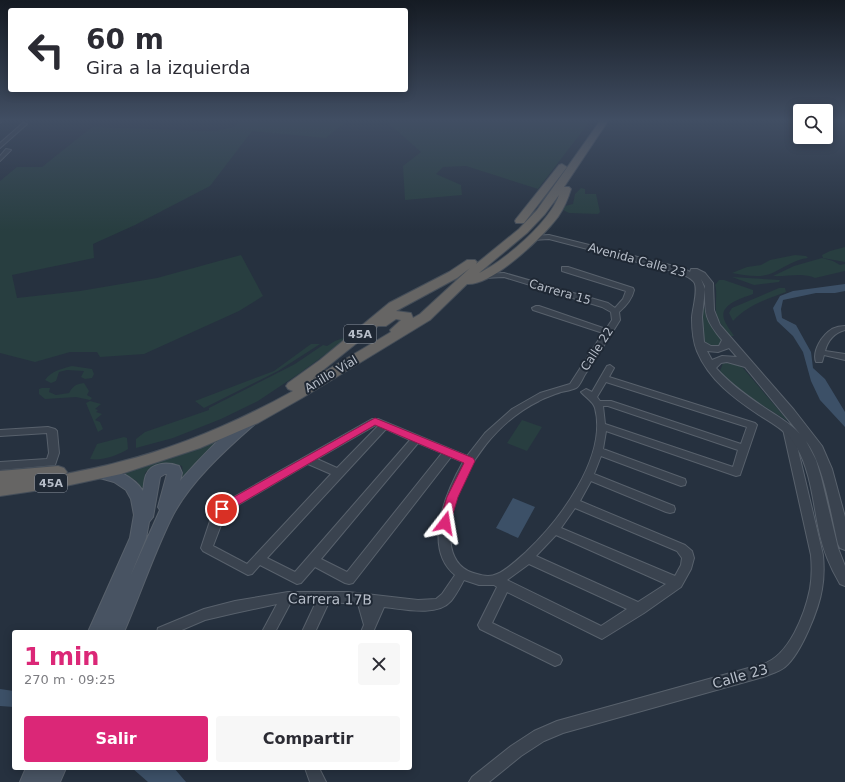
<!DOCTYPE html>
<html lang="es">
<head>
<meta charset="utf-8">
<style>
	:root { --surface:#fff; --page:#f7f7f7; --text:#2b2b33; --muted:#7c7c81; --accent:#db2777 }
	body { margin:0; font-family:"DejaVu Sans",sans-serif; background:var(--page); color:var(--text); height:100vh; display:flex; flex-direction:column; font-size:15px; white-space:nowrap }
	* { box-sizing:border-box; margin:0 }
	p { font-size:13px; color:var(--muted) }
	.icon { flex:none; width:22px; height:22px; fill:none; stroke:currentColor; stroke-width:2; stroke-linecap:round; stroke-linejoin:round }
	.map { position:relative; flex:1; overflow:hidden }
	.panel { position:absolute; left:12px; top:630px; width:400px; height:140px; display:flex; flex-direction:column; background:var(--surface); border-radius:4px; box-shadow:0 2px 10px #0003 }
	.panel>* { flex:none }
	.hud { position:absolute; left:8px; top:8px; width:400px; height:84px; border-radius:4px; box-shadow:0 2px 10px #0003; background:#fff; color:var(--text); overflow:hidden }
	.tools { position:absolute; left:793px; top:104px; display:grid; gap:8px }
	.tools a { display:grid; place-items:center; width:40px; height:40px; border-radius:4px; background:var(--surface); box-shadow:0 2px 10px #0003; font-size:20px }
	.pin { position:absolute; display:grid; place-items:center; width:34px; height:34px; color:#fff; margin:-17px; border:2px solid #fff; border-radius:50%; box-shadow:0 1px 4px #0007 }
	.me { position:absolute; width:44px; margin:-22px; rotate:14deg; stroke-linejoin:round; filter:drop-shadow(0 0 3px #0008) }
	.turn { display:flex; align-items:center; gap:14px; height:84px; padding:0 12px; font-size:18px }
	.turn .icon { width:52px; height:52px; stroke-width:2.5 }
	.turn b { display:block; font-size:28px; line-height:34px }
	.round { display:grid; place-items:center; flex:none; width:42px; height:42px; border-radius:4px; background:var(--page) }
	.head { display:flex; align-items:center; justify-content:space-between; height:68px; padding:0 12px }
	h1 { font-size:24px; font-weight:800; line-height:30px; color:var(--accent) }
	.button { display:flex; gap:8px; margin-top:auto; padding:8px 12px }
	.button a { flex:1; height:46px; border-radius:4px; background:var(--accent); color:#fff; font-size:16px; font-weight:800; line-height:46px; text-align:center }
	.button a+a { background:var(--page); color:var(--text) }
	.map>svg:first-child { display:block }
	.green { fill:#283e40 }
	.water { fill:#3c5067 }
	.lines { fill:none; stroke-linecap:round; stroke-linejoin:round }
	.minor-casing { stroke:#58616c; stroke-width:2 }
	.tertiary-casing { stroke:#58616c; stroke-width:2 }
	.secondary-casing { stroke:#58616c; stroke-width:2 }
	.trunk-casing { stroke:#454e59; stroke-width:2 }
	.minor { fill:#3a434f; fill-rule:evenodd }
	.tertiary { fill:#3a434f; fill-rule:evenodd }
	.secondary { fill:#485362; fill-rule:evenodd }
	.trunk { fill:#666564; fill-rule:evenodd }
	.route { fill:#db2777; stroke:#8e194d }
	.labels { text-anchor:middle; stroke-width:4; stroke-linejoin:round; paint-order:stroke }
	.shield { fill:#1f2834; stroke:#89919c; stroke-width:1 }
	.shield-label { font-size:11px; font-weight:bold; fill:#b7bec9 }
	.street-label { font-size:12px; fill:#b7bec9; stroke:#1f2834 }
	.near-street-label { font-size:14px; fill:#b7bec9; stroke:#1f2834 }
</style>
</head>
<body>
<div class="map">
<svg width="845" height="782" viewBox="0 0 845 782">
	<rect width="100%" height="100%" fill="#26313f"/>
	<path class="green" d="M 239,121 L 347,121 L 326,138 L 252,131 L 210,186 L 135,225 L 93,244 L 94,258 L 12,275 L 17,298 L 80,291 L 157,278 L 241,255 L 263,296 L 239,311 L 144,354 L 100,357 L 97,352 L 70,352 L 35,362 L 0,353 L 0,181 L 17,167 L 42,167 L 92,127 L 214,131 L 234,127 Z
		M 382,121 L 590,121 L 538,189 L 466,166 L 443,167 L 436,174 L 461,185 L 462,195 L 405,200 L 403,166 L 421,152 L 387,122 Z
		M 581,188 L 585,189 L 585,194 L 596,194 L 600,212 L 598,214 L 569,213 L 561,209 L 561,207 L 573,204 L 575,194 Z
		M 845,247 L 845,262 L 823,258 L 822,255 L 830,251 Z
		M 795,255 L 806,256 L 808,258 C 795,259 782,269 770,274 C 759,278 743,275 732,273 L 747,267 L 761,265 L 770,260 Z
		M 822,258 L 833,261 L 840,265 L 845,264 L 845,271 L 815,278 C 803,272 787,277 773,276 L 794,266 Z
		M 732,277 L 780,280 L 779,282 L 754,285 Z
		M 719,280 L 724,280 L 753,290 L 753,294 C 743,298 719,304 724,319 C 726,325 731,331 734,336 L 730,336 C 726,330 720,324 717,317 C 714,308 718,292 715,285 Z
		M 779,288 L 785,288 L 786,292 C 766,299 747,306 733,321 L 729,313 L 732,308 Z
		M 703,301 C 705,317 713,329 723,342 L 721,345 L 716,347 L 704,344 L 700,315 Z
		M 352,335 L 300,373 L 258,401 L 221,419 L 173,438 L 136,448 L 136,439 L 145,432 L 209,410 L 209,408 L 295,364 L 323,345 L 327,346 L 335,341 Z
		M 311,344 L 320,344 L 278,371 L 204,408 L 195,401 L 274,371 Z
		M 723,363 L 735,363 L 743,368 L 788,421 C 771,410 729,387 720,371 Z
		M 72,366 L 92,369 L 94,374 L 92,378 L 85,379 L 81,377 L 84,371 L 67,370 L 59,372 L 56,381 L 51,383 L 45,380 C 51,371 61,369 72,366 Z
		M 84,383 L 89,391 L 87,395 L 92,398 L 90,400 L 76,397 L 45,399 L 39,394 L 39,389 L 42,388 L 50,388 L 49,392 L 56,395 L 69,393 C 73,386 76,384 84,383 Z
		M 90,401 L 101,404 L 95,409 L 98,410 L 96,412 L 102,414 L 95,420 L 100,422 L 103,429 L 98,432 L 86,403 Z
		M 522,420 L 542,427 L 527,451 L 507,443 Z
		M 233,431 L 170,500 L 183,473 L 182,466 C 166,462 158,462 145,473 L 143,498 L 137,481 L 120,473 Z
		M 124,437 L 127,438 L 128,449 C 119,455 102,461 90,459 L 97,444 Z"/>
	<path class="water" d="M 845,284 L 845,291 L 835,293 L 816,293 L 783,300 L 781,309 L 782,318 L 796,325 L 811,352 L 813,368 L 825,379 L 845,412 L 845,427 L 820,400 L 811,381 L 803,352 L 793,336 L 777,321 L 773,308 L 780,296 L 793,291 Z
		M 513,498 L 535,507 L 518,538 L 496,528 Z
		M 0,689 L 14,691 L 14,707 L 0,706 Z
		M 132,768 L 174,768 L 186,782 L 148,782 Z"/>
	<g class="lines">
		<defs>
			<path id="minor" d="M 0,121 L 3,121 L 0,123 Z
				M 23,123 L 27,124 L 0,148 L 0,143 Z
				M 6,149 L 11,150 L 0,161 L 0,156 Z
				M 562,267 L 568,267 L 633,288 L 634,290 C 632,299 626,306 619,312 L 620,320 C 609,338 597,356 586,373 C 583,377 580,386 576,388 C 572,390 565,391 561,392 C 553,395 546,397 539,401 C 498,421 466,463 454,506 C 448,531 445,567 477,574 C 483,576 491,577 497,574 C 508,569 517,560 526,552 C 559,521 608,457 595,408 C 593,401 586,398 581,392 L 586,389 L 592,392 L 607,366 L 610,365 L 614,368 L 609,377 L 755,423 L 757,425 L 741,472 L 740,475 L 736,476 L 606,431 L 603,449 L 685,479 L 686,482 L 685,485 L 681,486 L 601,456 L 594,474 L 674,506 L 675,509 L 674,512 L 670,513 L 666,512 L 591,481 L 580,501 L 685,545 L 692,551 L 694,558 L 691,569 L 681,587 L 644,613 L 602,639 L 507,592 L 492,623 L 560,656 L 562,660 L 560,664 L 555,666 L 480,629 L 478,625 L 497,587 L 494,585 L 479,585 L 464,580 C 460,587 456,595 451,601 C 437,617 403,609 384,607 L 373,632 L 361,632 L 364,625 L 358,604 L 329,602 L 315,632 L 302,632 L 316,602 L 291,602 L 275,632 L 262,632 L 277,604 L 235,613 L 205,620 L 177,632 L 157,632 L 158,628 L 204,609 L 235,601 L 288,592 L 348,592 L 418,600 L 436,599 L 442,594 L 455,575 C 422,548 446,492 463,462 L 451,457 L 353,583 L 349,584 L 345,583 L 315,567 L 301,583 L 297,584 L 260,565 L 252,574 L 248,575 L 203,551 L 201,548 L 211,518 L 218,506 L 372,419 L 378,419 L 467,456 L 485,433 L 512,409 L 540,393 L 570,384 L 603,333 L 533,310 L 532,308 L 536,306 L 539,306 L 606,329 L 612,320 L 611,312 L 602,307 L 504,277 L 483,278 L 479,276 L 483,274 L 504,273 L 608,303 L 615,308 L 623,299 L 626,291 L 562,271 ZM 606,382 L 747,427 L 741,444 L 611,401 L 600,401 L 597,397 ZM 603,406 L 608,406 L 738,450 L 733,467 L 605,424 ZM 376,425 L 378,426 L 337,468 L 317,459 ZM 386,429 L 410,440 L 295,572 L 267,558 ZM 418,443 L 442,453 L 347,572 L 321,559 ZM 308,464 L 331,474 L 247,564 L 213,546 L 226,512 ZM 575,508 L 677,551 L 682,558 L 681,565 L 675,576 L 561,528 ZM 556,535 L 666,584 L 638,602 L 536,556 ZM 529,564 L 627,609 L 601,626 L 507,580 Z
				M 845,326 L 845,330 C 834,333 828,340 825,351 L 845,354 L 845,360 L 824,355 L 822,362 L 816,362 C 812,351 822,335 832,329 C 836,327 841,326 845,326 Z
				M 788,426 L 793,429 L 823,555 C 824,566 824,578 822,589 C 819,609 801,654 785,667 C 779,672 770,674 763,677 L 563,733 L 544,741 L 521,756 L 489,782 L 469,782 L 472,777 L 511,746 L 534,731 L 557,721 L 763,664 C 789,656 805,614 810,589 C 812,578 812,566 811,555 L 783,429 Z
				M 48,427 L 55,429 L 57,431 L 59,453 L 55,465 L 0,470 L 0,462 L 47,459 L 49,453 L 47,433 L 0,436 L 0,430 Z
				M 305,768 L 319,768 L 326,782 L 310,782 Z"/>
			<path id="tertiary" d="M 549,235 L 682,268 L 690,272 L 691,269 L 697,269 L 705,273 L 713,283 L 714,310 L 720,325 L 794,410 L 822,446 L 832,469 L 845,517 L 845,550 L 840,548 L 838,544 C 831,514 824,465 806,441 L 816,460 L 821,477 L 838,548 L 845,566 L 845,586 L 840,584 C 830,567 823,550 819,531 C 813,503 811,471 796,446 C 788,432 772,423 759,415 C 734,398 709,380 697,351 C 693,341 692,329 692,318 C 692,310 699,289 694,282 C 690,277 682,274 676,272 L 549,239 L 532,240 L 528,238 L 532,236 ZM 701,279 L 705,286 C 705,314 704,318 722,340 L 719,346 L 711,346 L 704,342 L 702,317 L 705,289 ZM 729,348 L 737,357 L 722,356 L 712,360 L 707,351 L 718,352 ZM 727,362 L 745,367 L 800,434 C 790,423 777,416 765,408 C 747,396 730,384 716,368 L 721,363 Z"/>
			<path id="secondary" d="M 250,416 L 255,418 L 257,421 L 255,424 C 225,450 188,484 171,519 C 153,556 140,595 124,632 L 88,632 L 130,538 L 134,515 L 131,499 L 126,490 L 114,482 L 96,477 L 94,473 L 96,469 C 111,464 135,478 143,491 C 144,486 144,480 146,475 C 151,462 168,462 179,466 L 182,473 L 180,481 C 192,467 234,421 250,416 ZM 165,474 L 167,474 L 158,507 L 160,510 L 130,577 L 146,538 L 149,522 L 153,517 L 160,477 Z
				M 26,768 L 66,768 L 60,782 L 20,782 Z"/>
			<path id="trunk" d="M 600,121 L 608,121 L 564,187 L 569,187 L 571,189 C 568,199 564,208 558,217 C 543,237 492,286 467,284 L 430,320 L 302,398 L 258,423 L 200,448 L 121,474 L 61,487 L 0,496 L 0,471 L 58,466 L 64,468 L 67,472 L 66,474 C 83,470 102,467 119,462 C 179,447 239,421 293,391 L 288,389 L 286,386 L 288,383 L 320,360 L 389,303 L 449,272 L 467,260 L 475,260 L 477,262 L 476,264 L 519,229 L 537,210 ZM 559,195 C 550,222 504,261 479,273 L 527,233 L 545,214 ZM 470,268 L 420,314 L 413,318 L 411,313 L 396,311 L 457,278 ZM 396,319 L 401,320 L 390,330 L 391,332 L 312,379 L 378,326 L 386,326 Z
				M 562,164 L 567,167 L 524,223 L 516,223 L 515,221 L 516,219 L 559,165 Z"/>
		</defs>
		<use href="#minor" class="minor-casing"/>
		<use href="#tertiary" class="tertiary-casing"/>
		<use href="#secondary" class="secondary-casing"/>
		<use href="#trunk" class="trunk-casing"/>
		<use href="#minor" class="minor"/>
		<use href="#tertiary" class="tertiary"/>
		<use href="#secondary" class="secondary"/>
		<use href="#trunk" class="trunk"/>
	</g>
	<linearGradient id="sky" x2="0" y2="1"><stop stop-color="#151b23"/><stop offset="0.52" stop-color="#414e63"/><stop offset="1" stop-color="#414e63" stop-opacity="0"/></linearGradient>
	<rect width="845" height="231" fill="url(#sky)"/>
	<path class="route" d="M 375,418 L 473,458 L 475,461 L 458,497 L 449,527 L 445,528 L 441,527 L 439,523 L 447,497 L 464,463 L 375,425 L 226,512 L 222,514 L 218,512 L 216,509 L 218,506 Z"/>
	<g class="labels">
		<g class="shield">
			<rect x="344" y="325" width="32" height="18" rx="3"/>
			<rect x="35" y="474" width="32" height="18" rx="3"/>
		</g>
		<g class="shield-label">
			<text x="360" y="338">45A</text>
			<text x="51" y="487">45A</text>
		</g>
		<g class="street-label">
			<text transform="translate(637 260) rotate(15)" y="4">Avenida Calle 23</text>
			<text transform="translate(560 292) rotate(16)" y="4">Carrera 15</text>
			<text transform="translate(597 349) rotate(-57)" y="4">Calle 22</text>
			<text transform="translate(331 374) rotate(-31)" y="4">Anillo Víal</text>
		</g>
		<g class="near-street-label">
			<text transform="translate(330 599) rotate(1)" y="5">Carrera 17B</text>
			<text transform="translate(740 676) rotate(-16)" y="5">Calle 23</text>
		</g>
	</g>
</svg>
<div class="tools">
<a><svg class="icon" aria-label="search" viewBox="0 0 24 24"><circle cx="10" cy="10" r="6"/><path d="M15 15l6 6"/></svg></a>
</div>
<div class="pin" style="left:222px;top:509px;background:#d93025"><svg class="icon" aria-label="arrive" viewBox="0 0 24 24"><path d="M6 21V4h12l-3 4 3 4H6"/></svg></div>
<svg class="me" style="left:445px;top:523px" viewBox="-20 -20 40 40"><path d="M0-17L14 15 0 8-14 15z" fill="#db2777" stroke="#fff" stroke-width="4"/></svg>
<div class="hud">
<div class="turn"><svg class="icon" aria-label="left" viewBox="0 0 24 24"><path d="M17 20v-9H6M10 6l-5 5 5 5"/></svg><div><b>60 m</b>Gira a la izquierda</div></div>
</div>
<section class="panel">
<div class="head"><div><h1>1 min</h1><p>270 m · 09:25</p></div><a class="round"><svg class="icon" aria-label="close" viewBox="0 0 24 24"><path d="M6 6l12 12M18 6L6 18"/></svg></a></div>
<div class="button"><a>Salir</a><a>Compartir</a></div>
</section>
</div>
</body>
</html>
